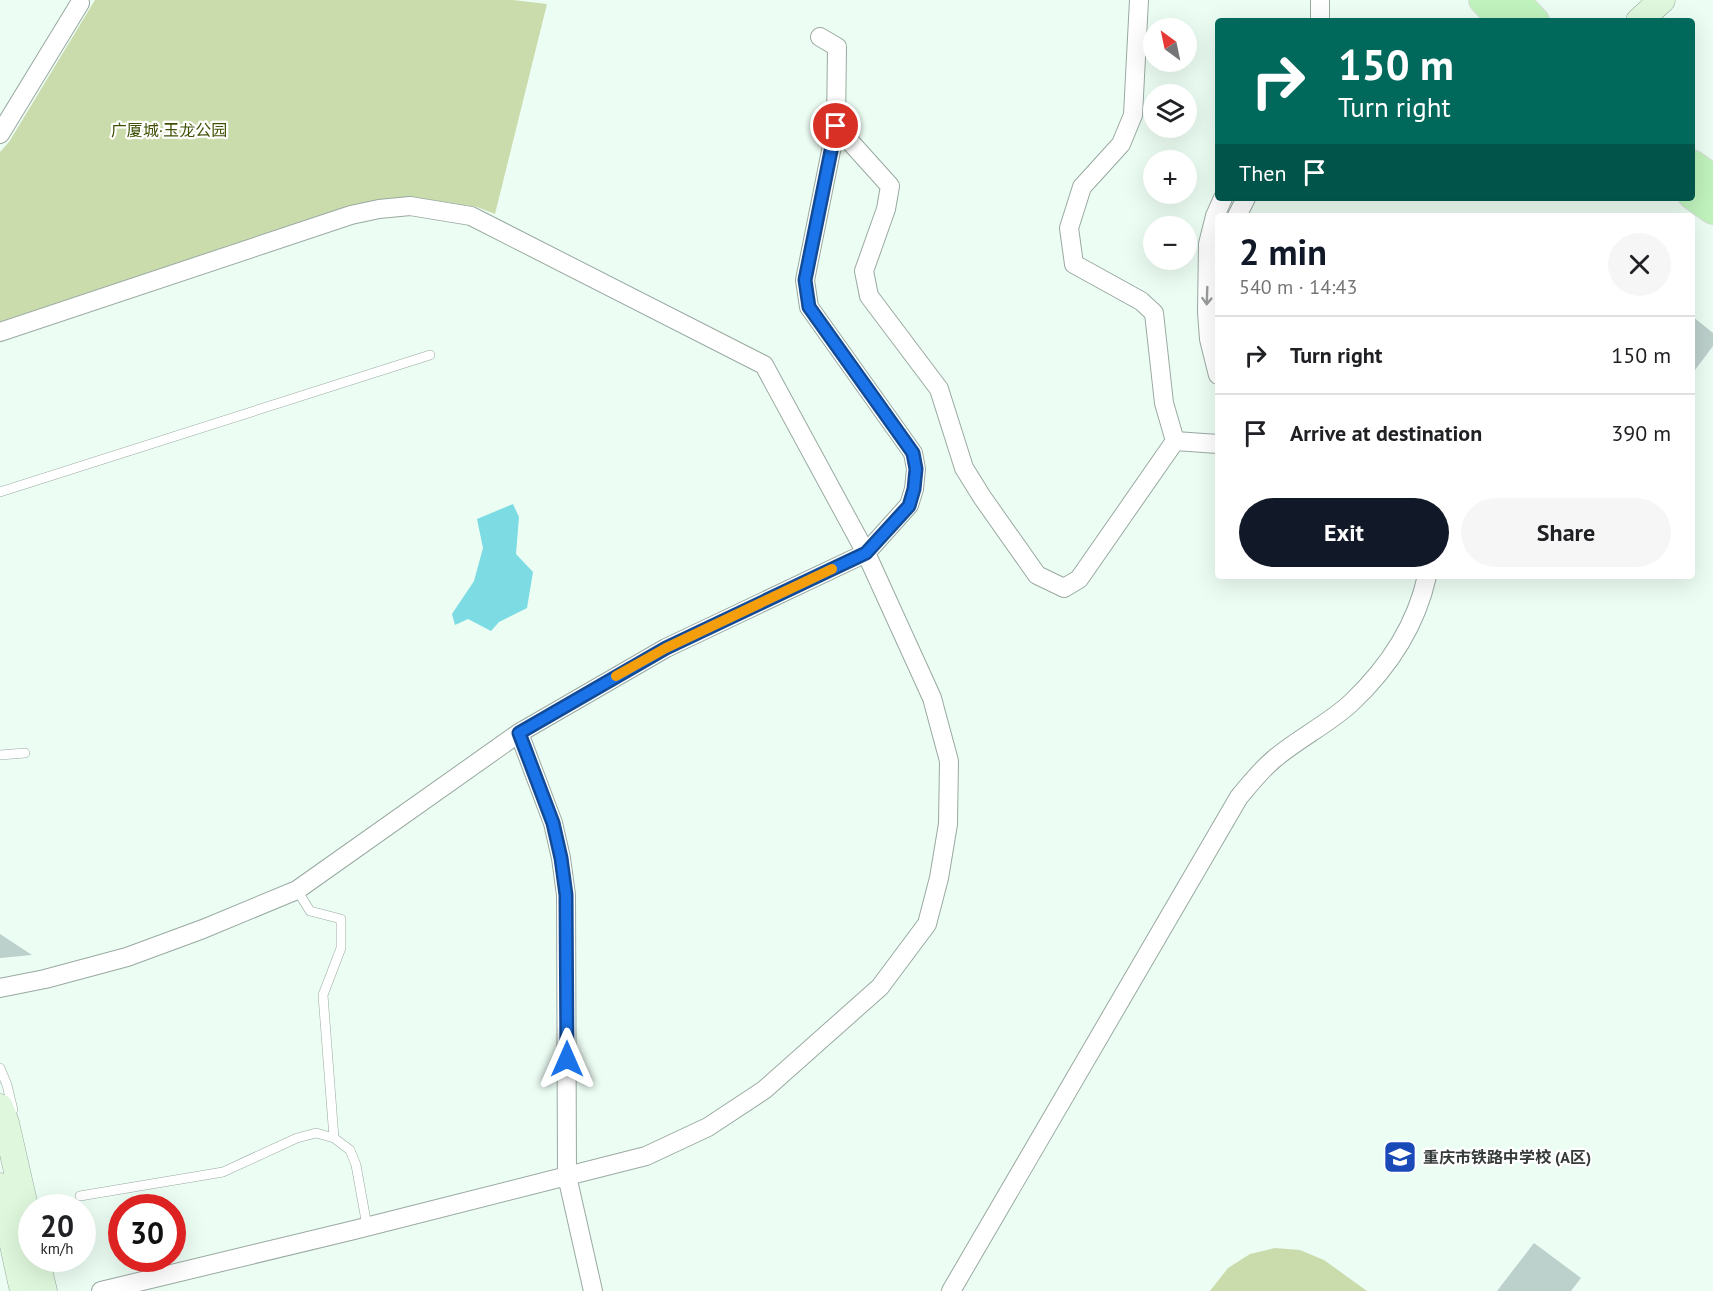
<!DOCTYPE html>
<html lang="en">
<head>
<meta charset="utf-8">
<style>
	:root { --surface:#fff; --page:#f6f6f6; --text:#202124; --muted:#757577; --line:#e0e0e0; --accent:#111827 }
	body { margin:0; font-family:"PT Sans","Noto Sans SC",sans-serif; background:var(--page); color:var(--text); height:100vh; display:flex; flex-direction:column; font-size:22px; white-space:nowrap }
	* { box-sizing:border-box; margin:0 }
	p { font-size:20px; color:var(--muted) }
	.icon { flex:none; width:33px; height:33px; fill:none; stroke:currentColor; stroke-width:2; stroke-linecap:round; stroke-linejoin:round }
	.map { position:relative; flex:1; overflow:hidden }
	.panel { position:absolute; left:1215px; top:213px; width:480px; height:366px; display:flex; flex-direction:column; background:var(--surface); border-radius:6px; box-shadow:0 6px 24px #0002 }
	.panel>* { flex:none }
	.guide { position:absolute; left:1215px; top:18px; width:480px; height:183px; border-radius:6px; box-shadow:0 6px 24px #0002; background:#00695c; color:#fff; overflow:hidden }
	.needle { width:39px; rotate:327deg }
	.tools { position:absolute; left:1143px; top:18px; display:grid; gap:12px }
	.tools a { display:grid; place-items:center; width:54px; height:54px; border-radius:50%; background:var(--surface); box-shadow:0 6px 24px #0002; font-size:30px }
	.speed { position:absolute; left:18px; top:1194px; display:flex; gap:12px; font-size:30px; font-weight:700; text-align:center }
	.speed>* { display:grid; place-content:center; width:78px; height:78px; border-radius:50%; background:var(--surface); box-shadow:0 6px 24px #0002; line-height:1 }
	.speed small { font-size:15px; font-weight:400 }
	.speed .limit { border:9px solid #d22; background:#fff; color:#111 }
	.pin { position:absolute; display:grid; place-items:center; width:51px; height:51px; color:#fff; margin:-26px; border:3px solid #fff; border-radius:50%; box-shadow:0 2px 6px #0007 }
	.me { position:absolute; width:66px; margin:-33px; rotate:0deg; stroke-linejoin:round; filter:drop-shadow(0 0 4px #0008) }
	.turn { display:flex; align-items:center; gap:21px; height:126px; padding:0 24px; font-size:27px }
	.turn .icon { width:78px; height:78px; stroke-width:2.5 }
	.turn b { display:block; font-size:42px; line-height:51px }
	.then { display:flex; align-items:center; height:57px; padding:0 24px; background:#0003; gap:12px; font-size:22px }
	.round { display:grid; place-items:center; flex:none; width:63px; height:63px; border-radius:32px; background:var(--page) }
	.headline { display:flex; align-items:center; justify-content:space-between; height:102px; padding:0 24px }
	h1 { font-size:36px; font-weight:600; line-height:45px; color:var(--accent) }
	.action { display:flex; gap:12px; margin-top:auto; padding:12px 24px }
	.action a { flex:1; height:69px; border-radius:36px; background:var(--accent); color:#fff; font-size:24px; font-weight:600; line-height:69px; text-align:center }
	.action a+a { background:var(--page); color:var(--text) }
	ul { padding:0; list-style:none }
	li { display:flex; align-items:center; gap:18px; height:78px; padding:0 24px; border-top:2px solid var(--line) }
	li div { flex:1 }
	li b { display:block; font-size:22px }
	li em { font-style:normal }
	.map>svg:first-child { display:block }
	.green { fill:#cbdcac }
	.water { fill:#7ddbe4 }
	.building { fill:#bcd0cc }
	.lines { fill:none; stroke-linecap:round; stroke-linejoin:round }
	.lane-casing { stroke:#99a9a1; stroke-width:10 }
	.street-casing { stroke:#99a9a1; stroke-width:20 }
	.secondary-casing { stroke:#99a9a1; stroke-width:27 }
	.primary-casing { stroke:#dbdcdb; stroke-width:30 }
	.lane { stroke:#fff; stroke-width:9 }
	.street { stroke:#fff; stroke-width:18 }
	.secondary { stroke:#dff8dd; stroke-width:26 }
	.primary { stroke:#bff2bc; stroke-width:28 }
	.oneway { stroke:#9a9d9c }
	.route-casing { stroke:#114b97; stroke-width:15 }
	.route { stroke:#1a73e8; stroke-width:10 }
	.slow { stroke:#f59e0b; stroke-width:10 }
	.labels { text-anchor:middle; stroke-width:4.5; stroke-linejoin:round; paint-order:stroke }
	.park-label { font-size:16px; fill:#3f5105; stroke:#fff }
	.poi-label { font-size:16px; font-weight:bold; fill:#353b38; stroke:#fff; text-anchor:start }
</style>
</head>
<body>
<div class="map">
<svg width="1713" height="1291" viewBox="0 0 1713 1291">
	<rect width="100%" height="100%" fill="#ecfdf4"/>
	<path class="green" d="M 95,0 L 513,0 L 547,4 L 495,214 L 477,207 L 413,197 L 377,200 L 0,323 L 0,152 L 9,142 Z
		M 1275,1248 L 1300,1250 L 1324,1260 L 1367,1291 L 1210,1291 L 1228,1268 L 1250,1254 Z"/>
	<path class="water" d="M 513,504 L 519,517 L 516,554 L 533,572 L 527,608 L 499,622 L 491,631 L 468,619 L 455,625 L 452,614 L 474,581 L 483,548 L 477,519 Z"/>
	<path class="building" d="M 1692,316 L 1713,333 L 1713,346 L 1692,374 Z
		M 0,934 L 32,955 L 0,958 Z
		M 1534,1243 L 1581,1278 L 1571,1291 L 1497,1291 Z"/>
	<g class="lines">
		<defs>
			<path id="lane" d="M 0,492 L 430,355
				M 0,755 L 25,753
				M 297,890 L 310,911 L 341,919 L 341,948 L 323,995 L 334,1138
				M 0,1068 L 7,1085 L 13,1110
				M 80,1196 L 223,1172 L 297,1138 L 316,1133 L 334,1138 L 350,1150 L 356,1165 L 367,1226"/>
			<path id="street" d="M 1139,0 L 1133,115 L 1121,144 L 1082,187 L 1069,228 L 1074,264 L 1141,301 L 1154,313 L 1164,403 L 1175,441
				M 1320,21 L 1320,0
				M 836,126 L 890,186 L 886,209 L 864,271 L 869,296 L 939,389 L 964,468 L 982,497 L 1037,575 L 1064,588 L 1079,579 L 1175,441
				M 0,134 L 80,3
				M 1237,216 L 1246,198
				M 0,332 L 351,215 L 379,209 L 410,206 L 471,216 L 764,365 L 866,553 L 932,698 L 949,761 L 948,824 L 939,878 L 927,924 L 880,987 L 764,1090 L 708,1127 L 646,1156 L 354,1230 L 101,1291
				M 1218,375 L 1209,339 L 1207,312 L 1208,244 L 1215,216 L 1223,198
				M 1175,441 L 1218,444
				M 519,733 L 553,823 L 561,858 L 566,895 L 567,1176 L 593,1291
				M 0,988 L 45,979 L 127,957 L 203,929 L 297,890 L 519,733 L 666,648 L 866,553 L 909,505 L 914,489 L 916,469 L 913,453 L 809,307 L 805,280 L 836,126 L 837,47 L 820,37
				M 951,1291 L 1239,797 C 1250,784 1260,771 1273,760 C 1297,739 1327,725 1351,703 C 1388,668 1416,626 1427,576"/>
			<path id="secondary" d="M 1639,21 L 1662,0
				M 0,1107 L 6,1123 L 32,1237
				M 0,1186 L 23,1291
				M 36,1258 L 44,1291"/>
			<path id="primary" d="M 1483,0 L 1503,21
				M 1515,0 L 1535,21
				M 1692,164 L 1713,179
				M 1692,195 L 1713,210"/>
		</defs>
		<use href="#lane" class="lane-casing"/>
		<use href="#street" class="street-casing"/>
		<use href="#secondary" class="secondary-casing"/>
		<use href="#primary" class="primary-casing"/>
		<use href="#lane" class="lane"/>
		<use href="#street" class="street"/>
		<use href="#secondary" class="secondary"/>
		<use href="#primary" class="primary"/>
	</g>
	<defs><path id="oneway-shaft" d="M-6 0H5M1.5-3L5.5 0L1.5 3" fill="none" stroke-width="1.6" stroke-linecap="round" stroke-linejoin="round" transform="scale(1.5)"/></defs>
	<use class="oneway" href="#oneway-shaft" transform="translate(1207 296) rotate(92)"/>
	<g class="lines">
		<defs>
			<path id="route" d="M 567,1059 L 566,895 L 561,858 L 553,823 L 519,733 L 666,648 L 866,553 L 909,506 L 914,489 L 916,469 L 913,453 L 809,307 L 805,280 L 836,126"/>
		</defs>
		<use href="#route" class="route-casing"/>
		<use href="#route" class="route"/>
		<path class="slow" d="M 616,676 L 666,648 L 832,569"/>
	</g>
	<defs>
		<symbol id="school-square" viewBox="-11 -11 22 22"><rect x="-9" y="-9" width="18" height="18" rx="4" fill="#1a4ab7" stroke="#fff"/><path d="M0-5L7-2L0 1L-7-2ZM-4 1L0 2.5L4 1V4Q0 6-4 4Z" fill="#fff"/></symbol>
	</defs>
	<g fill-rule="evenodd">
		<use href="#school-square" x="1381" y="1138" width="38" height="38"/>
	</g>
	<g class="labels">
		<g class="park-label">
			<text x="169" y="136">广厦城·玉龙公园</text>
		</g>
		<g class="poi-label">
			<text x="1423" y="1163">重庆市铁路中学校 (A区)</text>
		</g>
	</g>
</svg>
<div class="tools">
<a><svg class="needle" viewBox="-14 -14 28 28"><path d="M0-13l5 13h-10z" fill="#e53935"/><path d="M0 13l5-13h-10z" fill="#757577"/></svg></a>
<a><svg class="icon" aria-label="layers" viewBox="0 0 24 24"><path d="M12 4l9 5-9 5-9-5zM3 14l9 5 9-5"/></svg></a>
<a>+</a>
<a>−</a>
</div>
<div class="speed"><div>20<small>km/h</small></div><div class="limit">30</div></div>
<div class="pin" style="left:836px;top:126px;background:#d93025"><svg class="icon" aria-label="arrive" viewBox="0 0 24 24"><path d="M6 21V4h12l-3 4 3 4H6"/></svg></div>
<svg class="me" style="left:567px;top:1059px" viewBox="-20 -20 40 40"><path d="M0-17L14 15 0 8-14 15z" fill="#1a73e8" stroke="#fff" stroke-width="4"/></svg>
<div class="guide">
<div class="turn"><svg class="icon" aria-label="right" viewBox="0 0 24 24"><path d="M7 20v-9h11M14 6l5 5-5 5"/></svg><div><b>150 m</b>Turn right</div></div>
<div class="then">Then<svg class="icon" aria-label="arrive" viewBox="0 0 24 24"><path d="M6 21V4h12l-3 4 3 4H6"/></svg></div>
</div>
<section class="panel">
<div class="headline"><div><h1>2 min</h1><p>540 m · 14:43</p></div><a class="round"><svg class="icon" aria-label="close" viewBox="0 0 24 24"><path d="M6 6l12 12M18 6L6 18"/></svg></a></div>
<ul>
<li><svg class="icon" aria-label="right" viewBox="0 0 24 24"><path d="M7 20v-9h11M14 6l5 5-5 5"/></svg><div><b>Turn right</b></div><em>150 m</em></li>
<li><svg class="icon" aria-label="arrive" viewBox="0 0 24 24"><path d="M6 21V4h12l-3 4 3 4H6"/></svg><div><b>Arrive at destination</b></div><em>390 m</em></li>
</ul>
<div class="action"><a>Exit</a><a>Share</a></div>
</section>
</div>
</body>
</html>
